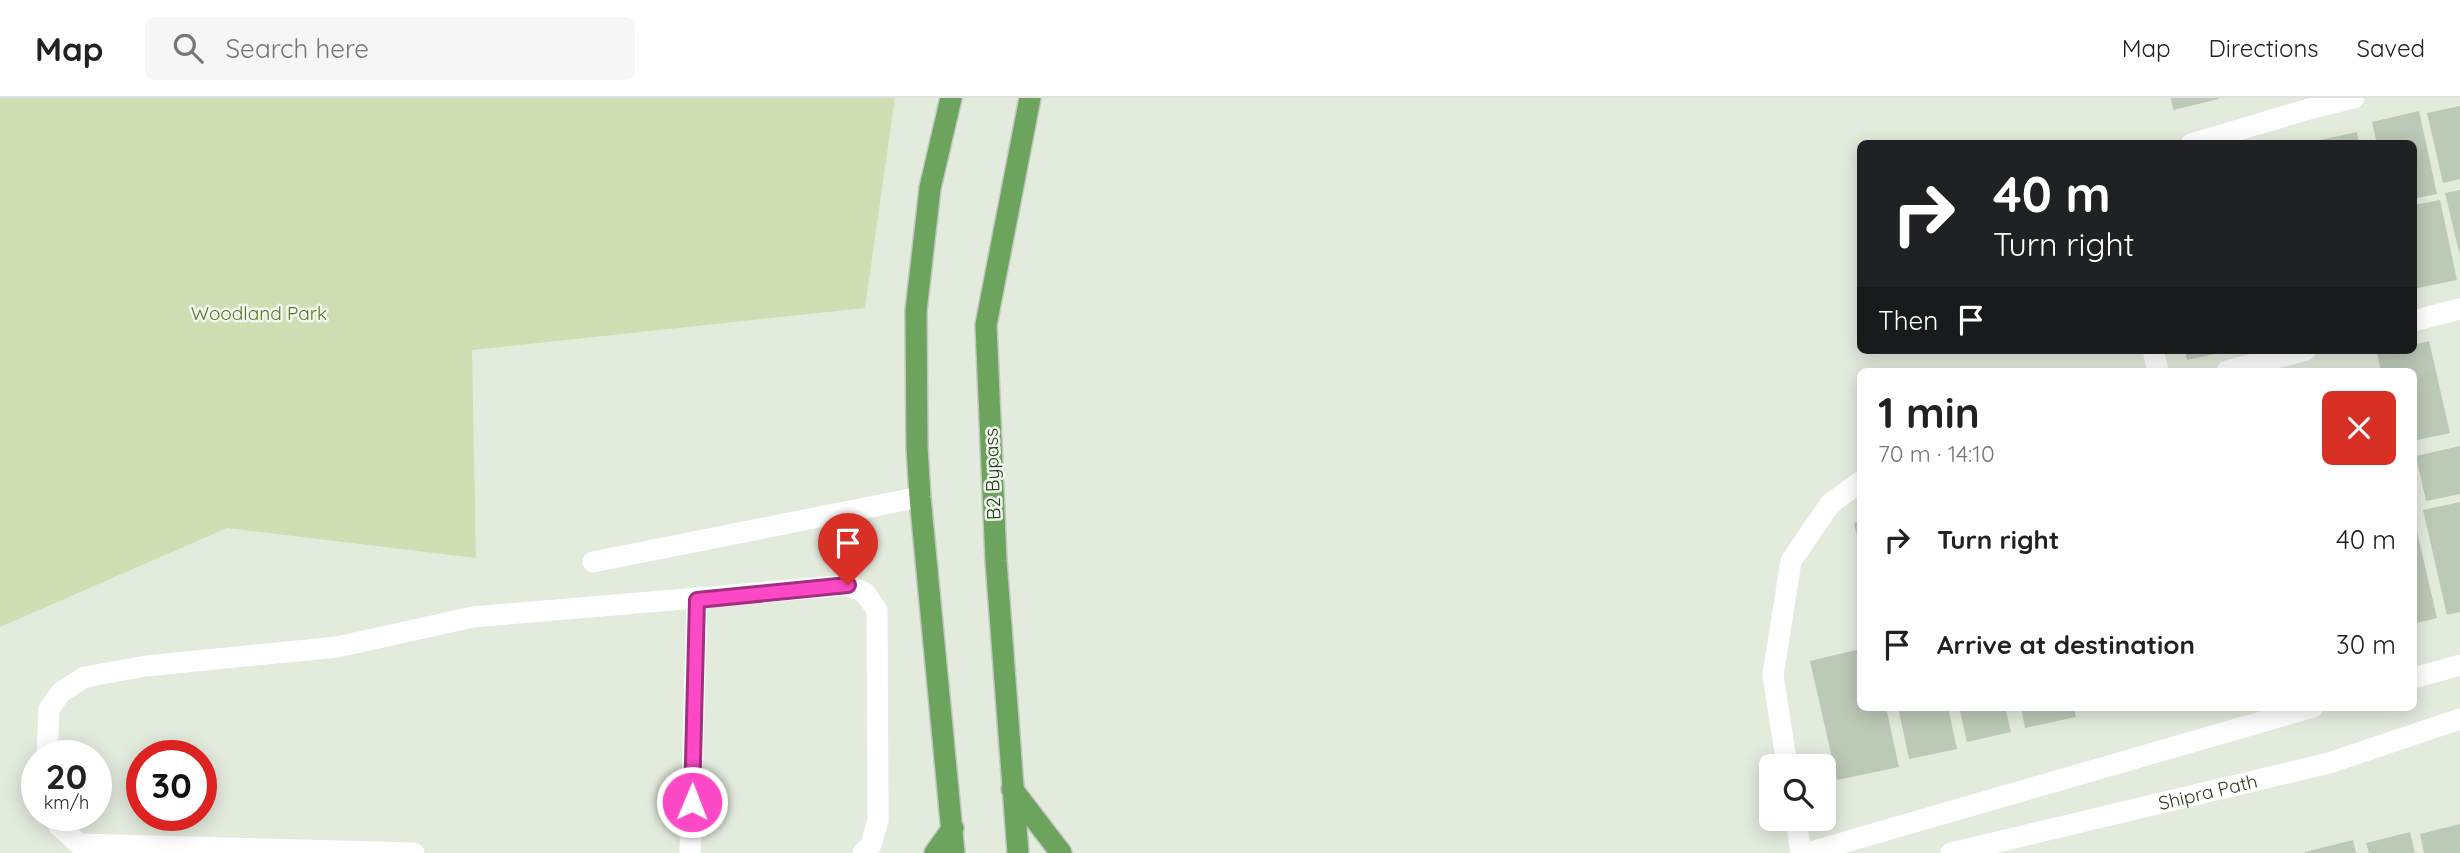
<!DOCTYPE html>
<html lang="en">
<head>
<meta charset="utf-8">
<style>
	:root { --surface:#fff; --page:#f6f6f6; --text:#222; --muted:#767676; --line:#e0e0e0 }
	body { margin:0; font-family:Quicksand,sans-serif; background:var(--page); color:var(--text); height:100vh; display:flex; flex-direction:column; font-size:26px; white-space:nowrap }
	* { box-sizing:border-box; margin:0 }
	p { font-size:23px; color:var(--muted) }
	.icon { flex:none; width:38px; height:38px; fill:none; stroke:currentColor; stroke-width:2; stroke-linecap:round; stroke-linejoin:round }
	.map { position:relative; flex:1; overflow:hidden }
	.side { position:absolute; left:1857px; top:270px; width:560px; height:343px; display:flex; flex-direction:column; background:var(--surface); border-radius:10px; box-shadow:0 4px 18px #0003 }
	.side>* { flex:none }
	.guide { position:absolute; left:1857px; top:42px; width:560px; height:214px; border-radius:10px; box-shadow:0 4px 18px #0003; background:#202124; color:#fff; overflow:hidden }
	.buttons { position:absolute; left:1759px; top:656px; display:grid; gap:14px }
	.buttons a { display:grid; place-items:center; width:77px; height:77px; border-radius:10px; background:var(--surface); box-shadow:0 4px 18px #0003; font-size:35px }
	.speed { position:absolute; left:21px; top:642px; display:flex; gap:14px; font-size:35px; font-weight:700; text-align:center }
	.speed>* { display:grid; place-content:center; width:91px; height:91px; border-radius:50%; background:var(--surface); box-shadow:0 4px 18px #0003; line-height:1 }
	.speed small { font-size:18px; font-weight:400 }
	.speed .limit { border:10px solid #d22; background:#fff; color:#111 }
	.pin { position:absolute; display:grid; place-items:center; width:60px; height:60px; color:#fff; margin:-72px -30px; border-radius:50% 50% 50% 0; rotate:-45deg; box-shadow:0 0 7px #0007 }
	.pin .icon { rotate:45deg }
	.me { position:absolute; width:77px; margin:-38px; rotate:1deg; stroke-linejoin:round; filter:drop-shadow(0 0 5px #0008) }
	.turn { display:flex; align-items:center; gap:24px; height:147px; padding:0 21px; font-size:32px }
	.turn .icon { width:91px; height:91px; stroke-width:2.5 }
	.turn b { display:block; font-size:49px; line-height:60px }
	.then { display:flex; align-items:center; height:66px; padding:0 21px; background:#0003; gap:14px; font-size:26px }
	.round { display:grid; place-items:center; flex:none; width:74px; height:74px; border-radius:10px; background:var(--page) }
	.summary { display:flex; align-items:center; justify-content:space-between; height:119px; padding:0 21px }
	h1 { font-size:42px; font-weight:700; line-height:52px }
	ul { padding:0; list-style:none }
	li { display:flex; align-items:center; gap:21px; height:105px; padding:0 21px }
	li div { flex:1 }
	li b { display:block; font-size:26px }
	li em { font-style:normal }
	header { display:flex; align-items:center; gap:42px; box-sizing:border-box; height:98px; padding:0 35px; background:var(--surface); border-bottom:2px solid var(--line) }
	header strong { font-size:33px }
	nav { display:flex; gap:38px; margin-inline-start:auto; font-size:24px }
	.search { width:490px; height:63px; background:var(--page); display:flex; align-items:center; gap:18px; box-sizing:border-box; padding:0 24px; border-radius:10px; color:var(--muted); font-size:26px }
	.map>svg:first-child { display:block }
	.green { fill:#d0deb4 }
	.building { fill:#bcc9b6 }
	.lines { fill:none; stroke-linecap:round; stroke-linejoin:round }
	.major-casing { stroke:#c2c8c0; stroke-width:24 }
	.minor { stroke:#fff; stroke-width:21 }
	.major { stroke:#6ca45e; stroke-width:21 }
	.route-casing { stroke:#a42f80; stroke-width:18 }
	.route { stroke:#fd49c5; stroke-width:12 }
	.labels { text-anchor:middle; stroke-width:5; stroke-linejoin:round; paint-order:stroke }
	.park-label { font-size:19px; fill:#517525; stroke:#f2f7ee }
	.street-label { font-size:19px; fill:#243b1e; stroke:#f2f7ee }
</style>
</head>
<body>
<header>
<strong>Map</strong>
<div class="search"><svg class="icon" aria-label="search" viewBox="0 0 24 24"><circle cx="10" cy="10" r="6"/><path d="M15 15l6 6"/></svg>Search here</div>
<nav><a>Map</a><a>Directions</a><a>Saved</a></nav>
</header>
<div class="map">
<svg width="2460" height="755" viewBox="0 0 2460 755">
	<rect width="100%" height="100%" fill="#e3ebdd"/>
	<path class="green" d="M 0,0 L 895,0 L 865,210 L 472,252 L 476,460 L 227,430 L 0,529 Z"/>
	<path class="building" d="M 2171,0 L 2219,0 L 2219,1 L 2173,12 Z
		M 2460,8 L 2460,81 L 2443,85 L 2427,15 Z
		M 2419,13 L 2437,96 L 2413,101 L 2413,46 L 2377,46 L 2372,24 Z
		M 2357,34 L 2359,46 L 2311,46 L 2311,44 Z
		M 2460,92 L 2460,154 L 2459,154 L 2445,95 Z
		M 2440,102 L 2457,182 L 2413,191 L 2413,107 Z
		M 2429,243 L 2450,335 L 2413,343 L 2413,273 L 2381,273 L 2377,255 L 2391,252 L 2413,252 L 2413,247 Z
		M 2185,252 L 2227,252 L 2227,253 L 2187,262 Z
		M 2460,348 L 2460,396 L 2426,403 L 2416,358 Z
		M 2460,404 L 2460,514 L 2447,517 L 2423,412 Z
		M 2413,416 L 2437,520 L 2413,526 Z
		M 1860,423 L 1860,448 L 1859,448 L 1854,425 Z
		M 1860,551 L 1860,609 L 1886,609 L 1899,669 L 1837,682 L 1810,563 Z
		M 1898,609 L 1948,609 L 1957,651 L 1909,661 Z
		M 1959,609 L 2005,609 L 2011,634 L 1967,644 Z
		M 2021,609 L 2074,609 L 2076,619 L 2025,630 Z
		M 2460,726 L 2460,755 L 2424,755 L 2420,736 Z
		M 2410,734 L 2415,755 L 2369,755 L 2366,745 Z
		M 2353,742 L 2356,755 L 2305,755 L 2305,754 Z"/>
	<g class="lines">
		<defs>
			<path id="major" d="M 951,0 L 930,90 L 916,213 L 917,349 L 920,399 L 954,755
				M 1012,691 L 1061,755
				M 935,755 L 953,730
				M 1018,755 L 996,463 L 986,227 L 1030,0"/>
		</defs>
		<use href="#major" class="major-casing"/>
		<g class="minor">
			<path d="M 2191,46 L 2316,9 L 2354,0"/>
			<path d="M 2413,223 L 2460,211"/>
			<path d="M 2153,252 L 2158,273"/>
			<path d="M 2227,273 L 2306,252"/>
			<path d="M 593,464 L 920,399"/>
			<path d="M 2413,580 L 2460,567"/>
			<path d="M 47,658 L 49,611 L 61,594 L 85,579 L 146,568 L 337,549 L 473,519 L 848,487 L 865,495 L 877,512 L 878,722 L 871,747 L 863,755"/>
			<path d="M 1787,668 L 1773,577 L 1791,463 L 1830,406 L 1860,384"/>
			<path d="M 54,718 L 59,728 L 79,746 L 414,755"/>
			<path d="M 1796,721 L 1801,755"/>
			<path d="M 690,755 L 697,502"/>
			<path d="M 1807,755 L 2313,609"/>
			<path id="s1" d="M 1951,755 L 2329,665 L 2460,621"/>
		</g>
		<use href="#major" class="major"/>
	</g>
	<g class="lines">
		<defs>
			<path id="route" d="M 692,704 L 697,502 L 848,487"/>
		</defs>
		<use href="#route" class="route-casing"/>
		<use href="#route" class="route"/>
	</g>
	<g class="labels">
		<g class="park-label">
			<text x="259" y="222">Woodland Park</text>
		</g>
		<g class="street-label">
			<text transform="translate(992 376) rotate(-92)" y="7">B2 Bypass</text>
			<text dy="7" stroke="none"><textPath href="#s1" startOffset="264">Shipra Path</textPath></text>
		</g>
	</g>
</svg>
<div class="buttons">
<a><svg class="icon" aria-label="search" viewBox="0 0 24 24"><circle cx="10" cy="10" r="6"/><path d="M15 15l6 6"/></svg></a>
</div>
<div class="speed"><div>20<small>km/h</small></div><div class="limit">30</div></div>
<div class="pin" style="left:848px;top:487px;background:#d93025"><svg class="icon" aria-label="arrive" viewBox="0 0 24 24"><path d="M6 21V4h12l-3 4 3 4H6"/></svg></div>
<svg class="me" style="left:692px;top:704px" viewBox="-20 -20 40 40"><circle r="17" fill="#fd49c5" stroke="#fff" stroke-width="3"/><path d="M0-11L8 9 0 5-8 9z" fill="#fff"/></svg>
<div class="guide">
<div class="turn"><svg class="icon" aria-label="right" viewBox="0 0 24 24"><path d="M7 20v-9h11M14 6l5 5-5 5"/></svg><div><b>40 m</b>Turn right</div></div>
<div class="then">Then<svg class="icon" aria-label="arrive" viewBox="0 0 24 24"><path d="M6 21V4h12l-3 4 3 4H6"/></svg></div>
</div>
<section class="side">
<div class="summary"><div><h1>1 min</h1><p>70 m · 14:10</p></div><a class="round" style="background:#d93025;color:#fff"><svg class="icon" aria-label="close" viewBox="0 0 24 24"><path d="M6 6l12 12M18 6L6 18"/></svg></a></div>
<ul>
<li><svg class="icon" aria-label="right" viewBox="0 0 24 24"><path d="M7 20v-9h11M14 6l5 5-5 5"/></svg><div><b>Turn right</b></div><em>40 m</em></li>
<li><svg class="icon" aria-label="arrive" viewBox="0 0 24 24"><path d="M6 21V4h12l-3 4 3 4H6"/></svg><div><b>Arrive at destination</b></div><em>30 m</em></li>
</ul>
</section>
</div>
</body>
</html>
